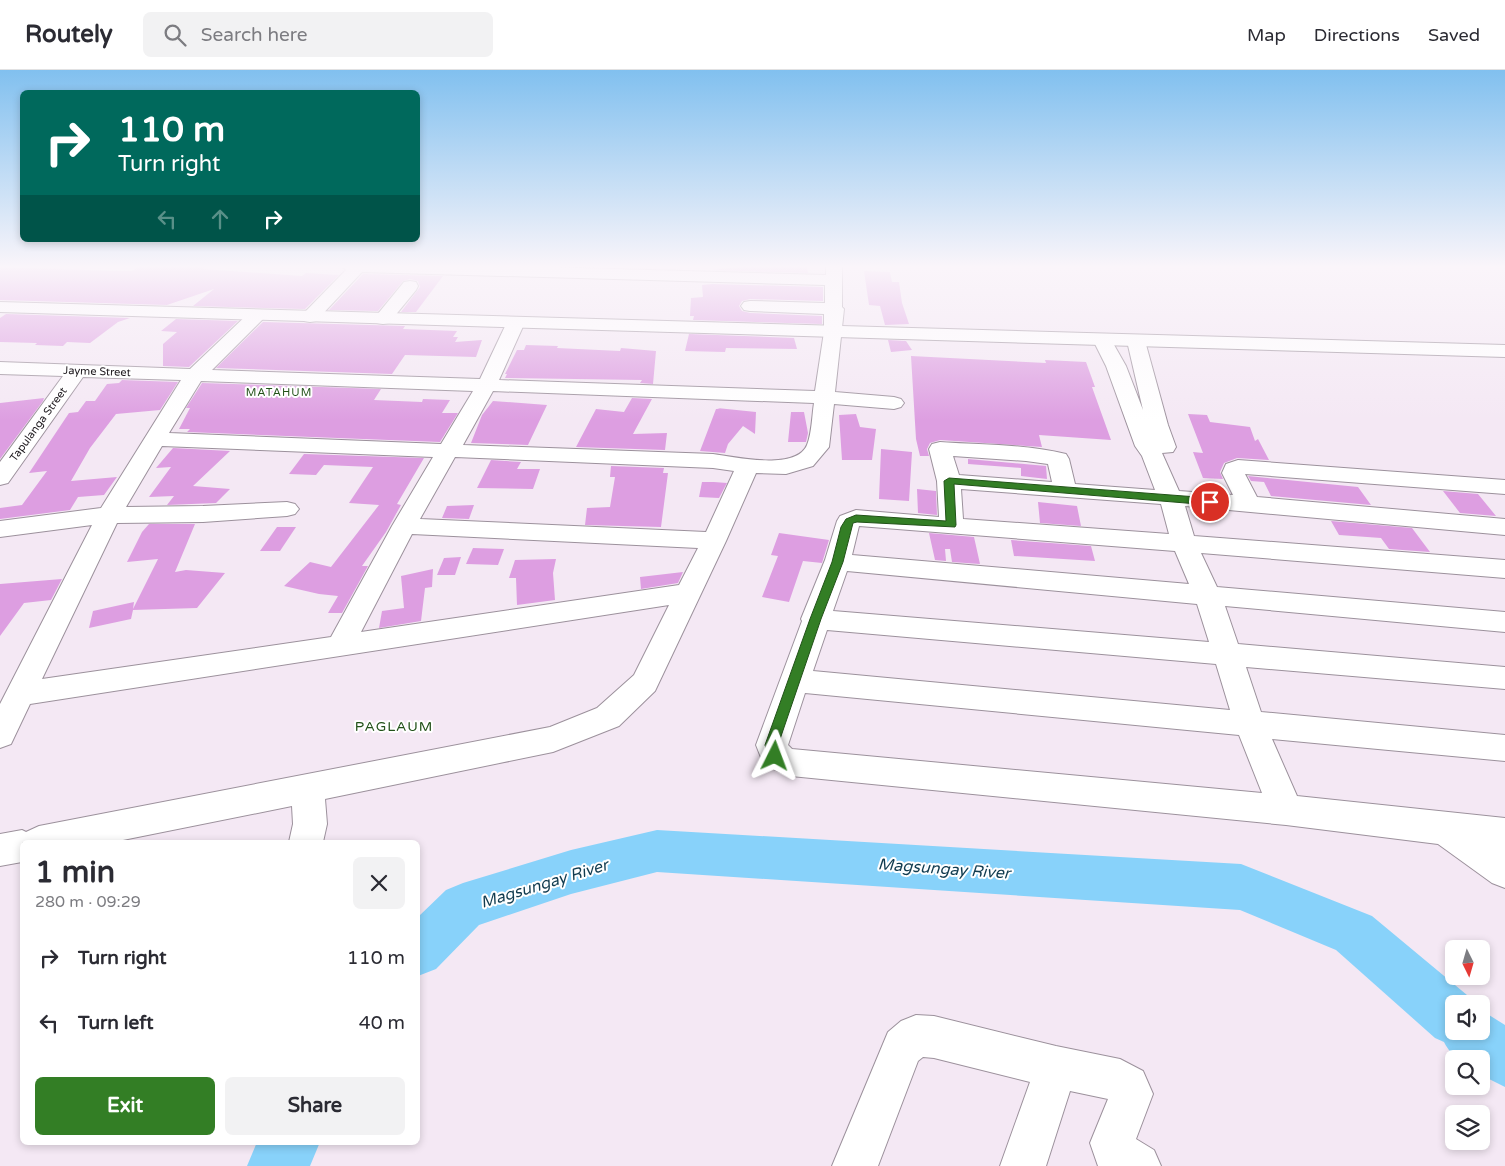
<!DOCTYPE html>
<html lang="en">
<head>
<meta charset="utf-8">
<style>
	:root { --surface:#fff; --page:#f2f2f3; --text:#2b2b33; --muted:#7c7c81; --line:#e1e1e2; --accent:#337e25 }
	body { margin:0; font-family:"Varela Round",sans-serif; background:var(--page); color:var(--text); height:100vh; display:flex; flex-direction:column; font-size:19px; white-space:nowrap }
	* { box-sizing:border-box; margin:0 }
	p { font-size:16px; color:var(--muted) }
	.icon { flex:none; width:28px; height:28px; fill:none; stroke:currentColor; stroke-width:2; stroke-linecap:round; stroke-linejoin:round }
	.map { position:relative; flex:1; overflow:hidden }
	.sheet { position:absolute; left:20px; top:770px; width:400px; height:305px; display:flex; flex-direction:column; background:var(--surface); border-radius:8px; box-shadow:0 2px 8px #0003 }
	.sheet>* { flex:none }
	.banner { position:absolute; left:20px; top:20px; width:400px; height:152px; border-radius:8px; box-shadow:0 2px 8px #0003; background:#00695c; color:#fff; overflow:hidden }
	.needle { width:32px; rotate:175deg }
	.fabs { position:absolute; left:1445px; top:870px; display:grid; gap:10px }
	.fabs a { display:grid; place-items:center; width:45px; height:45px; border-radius:8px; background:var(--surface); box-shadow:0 2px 8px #0003; font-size:25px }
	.pin { position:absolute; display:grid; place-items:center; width:42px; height:42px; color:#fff; margin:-21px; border:2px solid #fff; border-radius:50%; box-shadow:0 1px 5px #0007 }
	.me { position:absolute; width:55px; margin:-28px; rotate:3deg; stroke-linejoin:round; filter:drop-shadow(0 0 4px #0008) }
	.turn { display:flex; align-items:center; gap:18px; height:105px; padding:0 15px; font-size:22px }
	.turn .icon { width:65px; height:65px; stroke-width:2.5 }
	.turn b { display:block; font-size:35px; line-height:42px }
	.lanes { display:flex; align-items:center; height:48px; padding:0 15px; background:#0003; justify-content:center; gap:25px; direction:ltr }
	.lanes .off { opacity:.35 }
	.round { display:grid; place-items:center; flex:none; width:52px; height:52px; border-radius:8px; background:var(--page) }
	.headline { display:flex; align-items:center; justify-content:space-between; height:85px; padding:0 15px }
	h1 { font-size:30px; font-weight:700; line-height:38px }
	.cta { display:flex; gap:10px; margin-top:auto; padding:10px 15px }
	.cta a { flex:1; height:58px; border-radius:8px; background:var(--accent); color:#fff; font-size:20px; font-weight:700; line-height:58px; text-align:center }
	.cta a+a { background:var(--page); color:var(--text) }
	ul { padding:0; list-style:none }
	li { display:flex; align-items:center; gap:15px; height:65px; padding:0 15px }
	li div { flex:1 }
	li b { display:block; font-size:19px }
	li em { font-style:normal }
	header { display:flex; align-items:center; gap:30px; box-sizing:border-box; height:70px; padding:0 25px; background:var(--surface); border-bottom:1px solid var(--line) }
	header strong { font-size:24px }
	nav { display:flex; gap:28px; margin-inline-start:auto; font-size:18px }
	.search { width:350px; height:45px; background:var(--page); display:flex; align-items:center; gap:12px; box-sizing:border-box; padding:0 18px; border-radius:8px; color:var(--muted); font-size:19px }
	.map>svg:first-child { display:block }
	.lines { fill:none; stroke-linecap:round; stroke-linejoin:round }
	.river { fill:#88d2fa; fill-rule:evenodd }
	.building { fill:#dd9ee1 }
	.minor-casing { stroke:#9c919c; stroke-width:2 }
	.major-casing { stroke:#9c919c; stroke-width:2 }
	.minor { fill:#fff; fill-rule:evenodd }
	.major { fill:#fff; fill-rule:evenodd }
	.route { fill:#337e25; stroke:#215218 }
	.labels { text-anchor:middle; stroke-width:4; stroke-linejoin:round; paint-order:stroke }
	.far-street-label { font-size:11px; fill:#1e191e; stroke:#fff }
	.far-neighbourhood-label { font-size:11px; letter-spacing:1px; fill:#225119; stroke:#fff }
	.neighbourhood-label { font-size:14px; letter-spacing:1px; fill:#225119; stroke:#fff }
	.near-water-label { font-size:16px; font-style:italic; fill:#113c50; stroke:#fff }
</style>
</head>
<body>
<header>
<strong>Routely</strong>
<div class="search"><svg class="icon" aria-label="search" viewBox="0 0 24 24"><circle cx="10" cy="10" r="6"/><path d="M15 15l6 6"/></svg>Search here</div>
<nav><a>Map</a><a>Directions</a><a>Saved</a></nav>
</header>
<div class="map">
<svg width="1505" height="1096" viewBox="0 0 1505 1096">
	<rect width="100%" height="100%" fill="#f4e8f4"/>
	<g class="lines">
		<path class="river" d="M 657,760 L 1241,794 L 1372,846 L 1473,930 L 1474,934 L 1454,934 L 1454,961 L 1481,961 L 1481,940 L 1505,955 L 1505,1017 L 1481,1005 L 1481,989 C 1464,989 1452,989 1444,972 L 1435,968 L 1336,880 L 1240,840 L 657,802 L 571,824 L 479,855 L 436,899 L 418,906 L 418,847 L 446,820 L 463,813 L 571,780 Z
			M 257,1072 L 320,1072 L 310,1096 L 247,1096 Z"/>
	</g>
	<path class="building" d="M 0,197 L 114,201 L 132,201 L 138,197 L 206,197 L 203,199 L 302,206 L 306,203 L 339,205 L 305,239 L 193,236 L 214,219 L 167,235 L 0,230 Z
		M 737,197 L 807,197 L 808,203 L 712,200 Z
		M 864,201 L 890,202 L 892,212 L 899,212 L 902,233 L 909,254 L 885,255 L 880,236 L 869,235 Z
		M 363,204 L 443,206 L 416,242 L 401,242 L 420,217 L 418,211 L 410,209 L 403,211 L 378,241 L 329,240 Z
		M 712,214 L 823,217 L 823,231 L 750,229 L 742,231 L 739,236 L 742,241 L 750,243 L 822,246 L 822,254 L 693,250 L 694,246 L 690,246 L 691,228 L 703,227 L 702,215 Z
		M 6,244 L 130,248 L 118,252 L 90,273 L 67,272 L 63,276 L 35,275 L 37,273 L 0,272 L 0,248 Z
		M 176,249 L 238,251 L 189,297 L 163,296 L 163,274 L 177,262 L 161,261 Z
		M 263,252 L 405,256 L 403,259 L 457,261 L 453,267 L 458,267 L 455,272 L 482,270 L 476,287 L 405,285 L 392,304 L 216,298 Z
		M 689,264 L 794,268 L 797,279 L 726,278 L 725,282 L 685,281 Z
		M 888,270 L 906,271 L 912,280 L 891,282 Z
		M 526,275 L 558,276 L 557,278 L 620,281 L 621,278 L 656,281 L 653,314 L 640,313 L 642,310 L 505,308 L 507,304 L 505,304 L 517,280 L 524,280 Z
		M 911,286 L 1046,293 L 1045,290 L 1086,292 L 1095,317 L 1092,317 L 1111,370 L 1039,365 L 1042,377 L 940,370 L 930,373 L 927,379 L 929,386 L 920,386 L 916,369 Z
		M 122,310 L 178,312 L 160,340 L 116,344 L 90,378 L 71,411 L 117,407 L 104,425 L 78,427 L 70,440 L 0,449 L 0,438 L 22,435 L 47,401 L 29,403 L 69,343 L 78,342 L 86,331 L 95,331 L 107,314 L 119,313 Z
		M 202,313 L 381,319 L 374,330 L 422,332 L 423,329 L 450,330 L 442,343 L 458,343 L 440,372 L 187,362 L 190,359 L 179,359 L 190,338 L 186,338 Z
		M 44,328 L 43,331 L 0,389 L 0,333 Z
		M 632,328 L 652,329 L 633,364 L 667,363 L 665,380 L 576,377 L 596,339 L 624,342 Z
		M 493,331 L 547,335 L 528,375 L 471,373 L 482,345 Z
		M 717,338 L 756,342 L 755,364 L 743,356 L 728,374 L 725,383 L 700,381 L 716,339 L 720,339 Z
		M 791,342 L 804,342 L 808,363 L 806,372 L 788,372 Z
		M 856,344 L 860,357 L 876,359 L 872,390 L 842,390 L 839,345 Z
		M 1188,344 L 1207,345 L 1210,352 L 1250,357 L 1255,371 L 1258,369 L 1269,390 L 1237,388 L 1224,393 L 1220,402 L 1223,409 L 1203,408 L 1193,382 L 1203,383 Z
		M 173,378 L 230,381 L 193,416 L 230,419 L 216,433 L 167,435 L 174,426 L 149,427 L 171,397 L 156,398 Z
		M 881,379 L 912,382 L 909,431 L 879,429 Z
		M 304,384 L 424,388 L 397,434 L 401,435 L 386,462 L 362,496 L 368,496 L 342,543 L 328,543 L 338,526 L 319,524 L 284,516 L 310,492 L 331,497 L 379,435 L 349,433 L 373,397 L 324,395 L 316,405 L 289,404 Z
		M 968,389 L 1046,396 L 1047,409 L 1021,406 L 1021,398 L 968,394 Z
		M 491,390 L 521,392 L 517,399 L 540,399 L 533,419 L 477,418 Z
		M 611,396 L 664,398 L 663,403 L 668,403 L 661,457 L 585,455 L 587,438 L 610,437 L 615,407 L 610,407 Z
		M 1248,406 L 1358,417 L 1371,435 L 1271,426 L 1264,412 L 1251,411 Z
		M 702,412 L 714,412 L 727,413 L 719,428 L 699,427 Z
		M 917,419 L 936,421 L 937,445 L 918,443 Z
		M 1443,421 L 1478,424 L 1496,446 L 1460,443 Z
		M 1038,432 L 1077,436 L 1081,456 L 1040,453 Z
		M 474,435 L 469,449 L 442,448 L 447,436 Z
		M 1331,451 L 1412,458 L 1430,482 L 1389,479 L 1381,468 L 1339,465 Z
		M 149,454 L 195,454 L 175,502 L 186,500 L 225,503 L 197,538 L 133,540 L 131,549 L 89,558 L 93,541 L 134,532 L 133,539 L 158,489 L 127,492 L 142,462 Z
		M 277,457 L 296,457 L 280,481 L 260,481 Z
		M 779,463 L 829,470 L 822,493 L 803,491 L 789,532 L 762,527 L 778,486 L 771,485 Z
		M 929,463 L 974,467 L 980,494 L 952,492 L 950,479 L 945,479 L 946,491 L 935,490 Z
		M 1011,470 L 1091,476 L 1095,491 L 1014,486 Z
		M 473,478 L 504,479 L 498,495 L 466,494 Z
		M 461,487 L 455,505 L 437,505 L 444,488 Z
		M 556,489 L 553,503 L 555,530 L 517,535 L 516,508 L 509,508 L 515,490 Z
		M 433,499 L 432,517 L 425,518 L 421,551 L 379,558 L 382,541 L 404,538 L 401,506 Z
		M 683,502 L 678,513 L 641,519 L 640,507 Z
		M 62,509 L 51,530 L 24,533 L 0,566 L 0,514 Z"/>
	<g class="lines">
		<defs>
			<path id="minor" d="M 343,197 L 543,197 L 826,205 L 826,197 L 842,197 L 842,237 L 844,239 L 835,322 L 894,327 L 901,329 L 904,333 L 901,337 L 894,339 L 834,334 L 829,377 L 813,396 L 786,404 L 756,403 L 726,471 L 655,621 L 619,656 L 553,682 L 325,729 L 327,754 L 323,772 L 289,772 L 293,754 L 292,736 L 113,772 L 22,772 L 22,792 L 0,796 L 0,764 L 22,760 L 26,762 L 39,756 L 550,657 L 597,638 L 634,605 L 669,535 L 30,634 L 11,674 L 0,678 L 0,634 L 92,455 L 0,467 L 0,451 L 101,438 L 181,310 L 83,307 L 8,413 L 0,415 L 0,392 L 63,306 L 0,304 L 0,292 L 190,299 L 251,241 L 257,240 L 263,241 L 266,245 L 263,249 L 212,300 L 480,309 L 507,252 L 510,248 L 516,247 L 522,248 L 525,252 L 499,310 L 815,321 L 824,262 L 824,244 L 750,241 L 744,240 L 741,236 L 744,232 L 750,231 L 825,233 L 825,215 L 362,202 L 316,251 L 310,252 L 304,251 L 301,247 L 304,243 L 346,200 ZM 201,311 L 473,321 L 441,374 L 169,363 ZM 493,321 L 814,333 C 812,345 812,363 807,375 C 796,401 735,387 713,384 L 463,375 ZM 162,376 L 433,387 L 392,456 L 331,567 L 42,609 L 117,453 L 203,452 L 287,446 L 295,444 L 299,439 L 295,434 L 287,432 L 203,436 L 126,437 ZM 455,387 L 713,398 L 734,401 L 706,462 L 420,449 ZM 412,464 L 698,478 L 679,515 L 361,562 Z
				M 410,211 L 416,212 L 418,216 L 416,220 L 389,253 L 383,254 L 377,253 L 374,249 L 377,245 L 404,212 Z
				M 1102,264 L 1109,266 L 1126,296 L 1143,340 L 1127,271 L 1129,267 L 1136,265 L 1143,267 L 1145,271 L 1168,355 L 1176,377 L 1173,382 L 1162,383 L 1179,421 L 1233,425 L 1222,403 L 1226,394 L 1238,390 L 1505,410 L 1505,424 L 1245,404 L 1257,427 L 1505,449 L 1505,465 L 1185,436 L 1194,466 L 1505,490 L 1505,508 L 1201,483 L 1217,517 L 1505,542 L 1505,562 L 1225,536 L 1238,574 L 1505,597 L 1505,619 L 1246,597 L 1261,642 L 1505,665 L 1505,691 L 1272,669 L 1297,726 L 1505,748 L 1505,818 L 1492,813 L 1438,774 L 1286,755 L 791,706 L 764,695 L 756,675 L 802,551 L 801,549 L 825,490 L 837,451 L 840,446 L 856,440 L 939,447 L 937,411 L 929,379 L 932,374 L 940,372 C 982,375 1025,374 1066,384 L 1069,389 L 1075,414 L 1155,420 L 1142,386 L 1135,376 L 1106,296 L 1093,270 L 1095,266 ZM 953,386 L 1026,391 L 1048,394 L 1052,412 L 959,405 ZM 961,419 L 1161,434 L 1169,464 L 963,449 ZM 859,456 L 1175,481 L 1189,514 L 852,485 ZM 847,501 L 1197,534 L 1209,572 L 833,541 ZM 827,560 L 1216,594 L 1230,640 L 813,601 ZM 805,623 L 1239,665 L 1262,723 L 792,679 L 788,675 Z
				M 916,945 L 934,946 L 1056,976 L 1120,989 L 1143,1001 L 1153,1024 L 1136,1069 L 1154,1080 L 1161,1096 L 1098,1096 L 1090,1073 L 1108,1029 L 1070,1021 L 1046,1096 L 1000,1096 L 1030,1012 L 934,988 L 923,987 L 918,991 L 878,1096 L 832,1096 L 888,962 L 901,951 Z"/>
			<path id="major" d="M 0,232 L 1505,275 L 1505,287 L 0,242 Z"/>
		</defs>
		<use href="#minor" class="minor-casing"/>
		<use href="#major" class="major-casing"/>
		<use href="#minor" class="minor"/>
		<use href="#major" class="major"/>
	</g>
	<linearGradient id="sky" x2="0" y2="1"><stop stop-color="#81c0ef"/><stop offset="0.56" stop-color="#faf5fa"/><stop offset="1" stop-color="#faf5fa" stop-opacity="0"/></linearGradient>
	<rect width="1505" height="351" fill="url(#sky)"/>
	<path class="route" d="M 949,408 L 1210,428 L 1215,432 L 1210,435 L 954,414 L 956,455 L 955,457 L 857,452 L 853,453 L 843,492 L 821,549 L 778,675 L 782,686 L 780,690 L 775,691 L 770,690 L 765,675 L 810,549 L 832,492 L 841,457 L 846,449 L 856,445 L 946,451 L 944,411 Z"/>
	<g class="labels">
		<g class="far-street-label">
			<text transform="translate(97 301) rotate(2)" y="4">Jayme Street</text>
			<text transform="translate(38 354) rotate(-54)" y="4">Tapulanga Street</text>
		</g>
		<g class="far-neighbourhood-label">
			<text x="279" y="326">MATAHUM</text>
		</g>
		<g class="neighbourhood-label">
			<text x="394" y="661">PAGLAUM</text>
		</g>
		<g class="near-water-label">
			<text transform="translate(944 798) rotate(4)" y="6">Magsungay River</text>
			<text transform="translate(544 813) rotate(-17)" y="6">Magsungay River</text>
		</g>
	</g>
</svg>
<div class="fabs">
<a><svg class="needle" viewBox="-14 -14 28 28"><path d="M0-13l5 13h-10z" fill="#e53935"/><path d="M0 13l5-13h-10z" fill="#7c7c81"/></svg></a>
<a><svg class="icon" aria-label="sound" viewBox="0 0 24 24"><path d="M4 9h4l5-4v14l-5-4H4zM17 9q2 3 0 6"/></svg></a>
<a><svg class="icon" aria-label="search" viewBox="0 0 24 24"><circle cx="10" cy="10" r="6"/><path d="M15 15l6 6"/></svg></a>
<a><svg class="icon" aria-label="layers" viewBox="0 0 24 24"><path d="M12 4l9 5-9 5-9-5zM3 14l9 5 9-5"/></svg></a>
</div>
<div class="pin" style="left:1210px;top:432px;background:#d93025"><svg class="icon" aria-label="arrive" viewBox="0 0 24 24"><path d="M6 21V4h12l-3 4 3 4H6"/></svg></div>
<svg class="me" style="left:775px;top:686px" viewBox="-20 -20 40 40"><path d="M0-17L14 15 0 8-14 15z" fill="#337e25" stroke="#fff" stroke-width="4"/></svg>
<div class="banner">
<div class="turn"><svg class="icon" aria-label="right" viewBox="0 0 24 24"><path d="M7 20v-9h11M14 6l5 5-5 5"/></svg><div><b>110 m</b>Turn right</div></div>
<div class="lanes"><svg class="icon off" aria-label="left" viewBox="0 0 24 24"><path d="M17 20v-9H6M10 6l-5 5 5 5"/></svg><svg class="icon off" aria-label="ahead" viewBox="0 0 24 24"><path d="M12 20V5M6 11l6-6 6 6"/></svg><svg class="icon" aria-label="right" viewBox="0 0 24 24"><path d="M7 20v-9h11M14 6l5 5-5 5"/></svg></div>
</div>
<section class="sheet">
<div class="headline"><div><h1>1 min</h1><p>280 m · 09:29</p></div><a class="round"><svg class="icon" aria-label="close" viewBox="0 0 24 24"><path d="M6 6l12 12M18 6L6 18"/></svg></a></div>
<ul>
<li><svg class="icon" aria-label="right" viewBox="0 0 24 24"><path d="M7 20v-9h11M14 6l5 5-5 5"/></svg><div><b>Turn right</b></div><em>110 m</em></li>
<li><svg class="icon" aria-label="left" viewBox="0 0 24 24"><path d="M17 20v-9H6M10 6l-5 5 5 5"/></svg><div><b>Turn left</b></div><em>40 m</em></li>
</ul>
<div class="cta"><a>Exit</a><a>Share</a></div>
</section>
</div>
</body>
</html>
